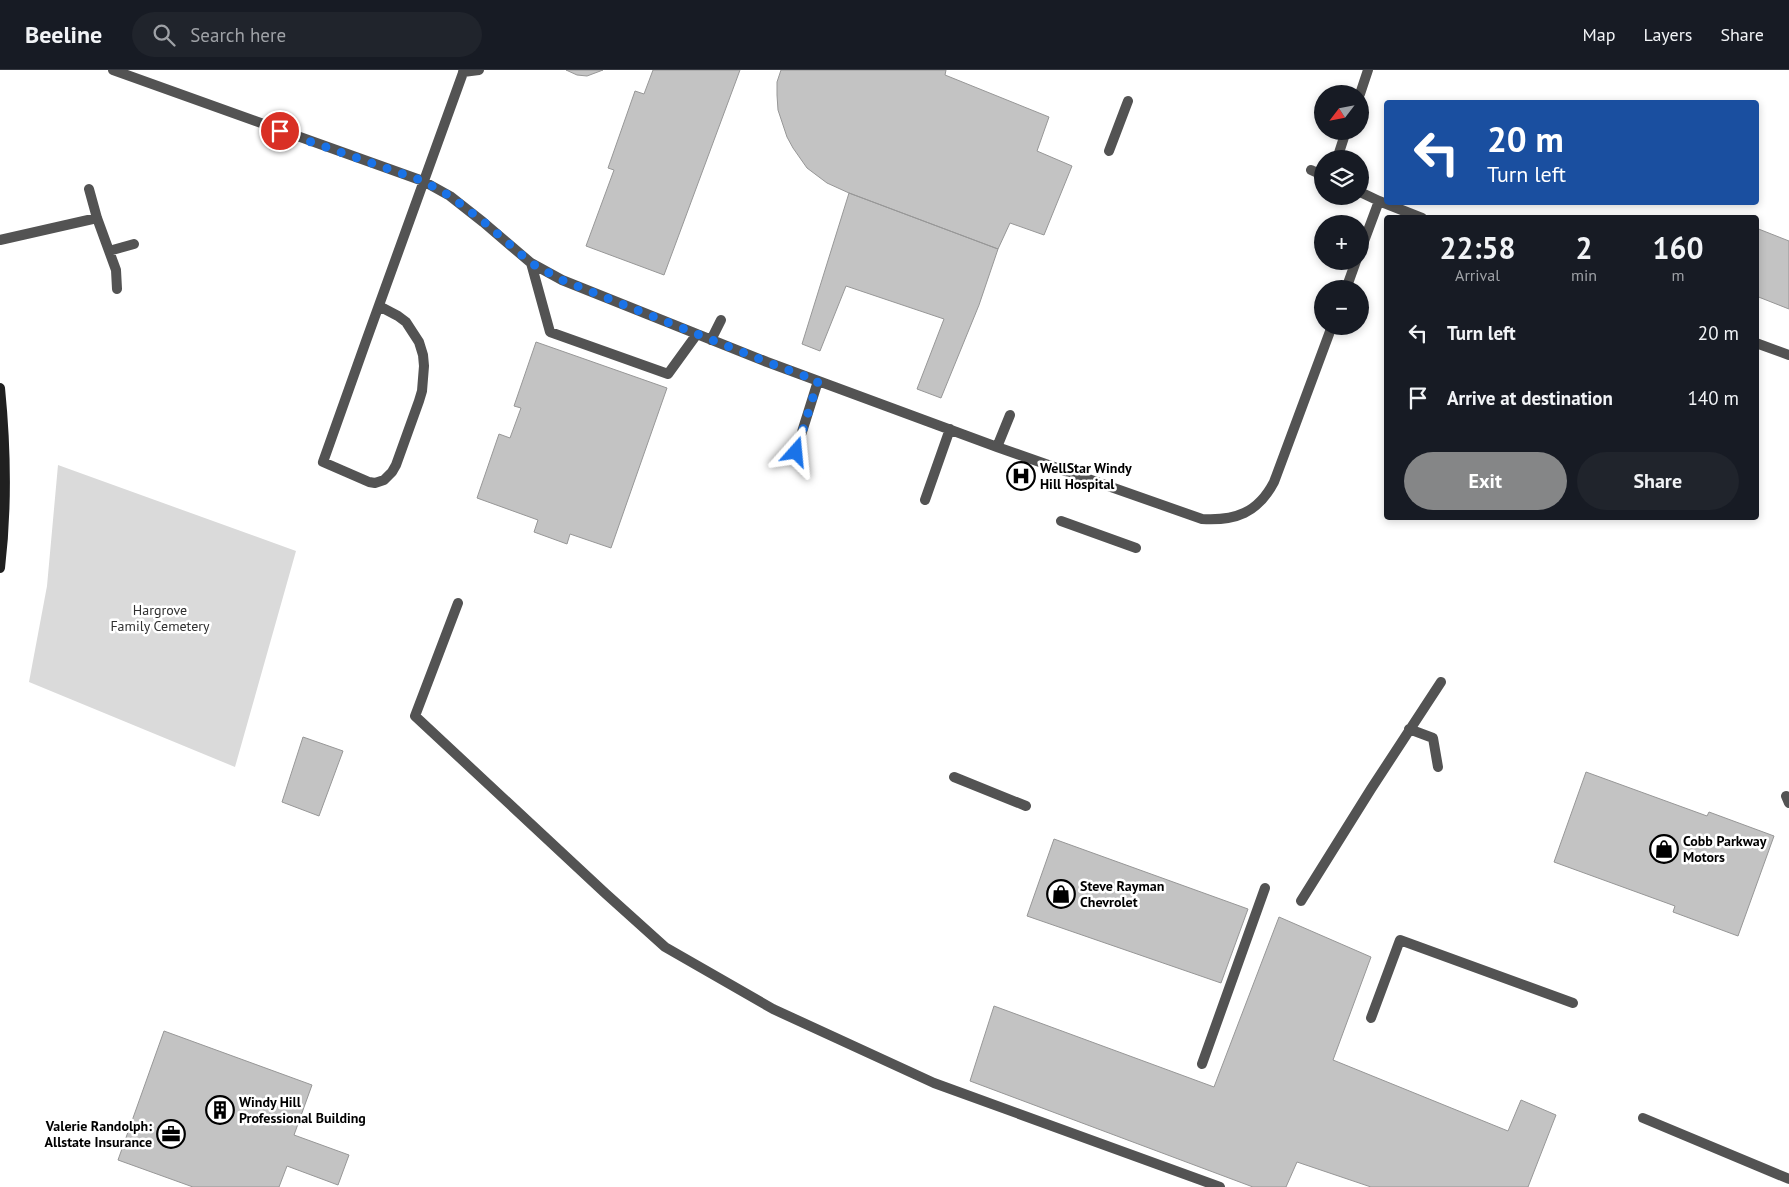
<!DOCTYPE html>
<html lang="en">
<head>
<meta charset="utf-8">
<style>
	:root { --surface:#171b24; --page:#20242c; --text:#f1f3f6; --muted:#9ea1a6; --line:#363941; --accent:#858687 }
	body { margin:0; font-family:"PT Sans",sans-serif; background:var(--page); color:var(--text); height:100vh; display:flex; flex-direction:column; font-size:19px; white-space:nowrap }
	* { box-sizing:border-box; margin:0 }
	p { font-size:16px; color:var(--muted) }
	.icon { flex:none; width:28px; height:28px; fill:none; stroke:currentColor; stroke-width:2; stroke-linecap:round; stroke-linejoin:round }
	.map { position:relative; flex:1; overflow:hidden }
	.side { position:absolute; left:1384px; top:145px; width:375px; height:305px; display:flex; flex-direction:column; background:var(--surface); border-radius:5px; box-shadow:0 2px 8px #0003 }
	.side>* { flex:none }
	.hud { position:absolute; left:1384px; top:30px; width:375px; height:105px; border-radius:5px; box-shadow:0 2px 8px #0003; background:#1a4fa0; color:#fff; overflow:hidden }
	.needle { width:32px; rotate:238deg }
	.buttons { position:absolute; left:1314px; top:15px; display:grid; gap:10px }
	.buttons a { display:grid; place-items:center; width:55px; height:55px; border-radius:50%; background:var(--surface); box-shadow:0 2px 8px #0003; font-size:25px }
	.pin { position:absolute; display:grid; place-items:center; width:42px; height:42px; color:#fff; margin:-21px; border:2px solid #fff; border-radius:50%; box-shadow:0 1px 5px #0007 }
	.me { position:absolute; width:55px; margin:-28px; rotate:18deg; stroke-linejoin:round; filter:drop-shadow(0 0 4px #0008) }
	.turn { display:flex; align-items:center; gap:18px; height:105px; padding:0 20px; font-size:22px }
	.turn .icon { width:65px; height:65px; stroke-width:2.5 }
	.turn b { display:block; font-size:35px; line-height:42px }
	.eta { display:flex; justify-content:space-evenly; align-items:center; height:85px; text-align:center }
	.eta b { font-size:30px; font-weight:800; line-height:35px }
	.button { display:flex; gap:10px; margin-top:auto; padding:10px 20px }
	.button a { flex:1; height:58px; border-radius:30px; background:var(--accent); color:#fff; font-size:20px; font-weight:800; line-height:58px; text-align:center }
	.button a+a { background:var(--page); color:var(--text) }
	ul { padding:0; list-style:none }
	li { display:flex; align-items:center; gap:15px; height:65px; padding:0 20px }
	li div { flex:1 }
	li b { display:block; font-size:19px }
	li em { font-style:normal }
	header { display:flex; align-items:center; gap:30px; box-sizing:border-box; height:70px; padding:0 25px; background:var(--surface); border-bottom:1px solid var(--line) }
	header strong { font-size:24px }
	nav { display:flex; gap:28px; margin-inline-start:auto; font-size:18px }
	.search { width:350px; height:45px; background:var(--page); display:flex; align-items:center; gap:12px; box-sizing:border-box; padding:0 18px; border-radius:28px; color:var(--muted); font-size:19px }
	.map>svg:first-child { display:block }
	.green { fill:#dadada }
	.building { fill:#c3c3c3; stroke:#979797 }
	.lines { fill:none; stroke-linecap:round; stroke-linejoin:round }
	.service { stroke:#535353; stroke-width:10 }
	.secondary { stroke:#202020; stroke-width:10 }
	.route { stroke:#1a73e8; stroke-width:9; stroke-dasharray:0 16.2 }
	.labels { text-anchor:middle; stroke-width:5; stroke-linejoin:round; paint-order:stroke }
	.poi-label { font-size:14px; font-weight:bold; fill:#000; stroke:#fff; text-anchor:start }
	.park-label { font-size:14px; fill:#313131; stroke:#fff }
</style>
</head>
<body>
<header>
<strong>Beeline</strong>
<div class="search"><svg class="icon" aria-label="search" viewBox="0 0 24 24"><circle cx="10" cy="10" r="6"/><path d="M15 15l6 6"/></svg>Search here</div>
<nav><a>Map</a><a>Layers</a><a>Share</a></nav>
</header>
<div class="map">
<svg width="1789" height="1117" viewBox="0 0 1789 1117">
	<rect width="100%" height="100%" fill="#fff"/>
	<path class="green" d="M 58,395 L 296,481 L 235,697 L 29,612 L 47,516 Z"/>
	<path class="building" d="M 566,0 L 603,0 L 587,6 L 577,5 Z
		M 653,0 L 740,0 L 664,205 L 586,176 L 614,100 L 608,98 L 635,21 L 644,24 Z
		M 781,0 L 946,0 L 945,5 L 1049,47 L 1037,81 L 1072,96 L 1044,165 L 1010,153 L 998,179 L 849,123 L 827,113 L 807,98 L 793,78 L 787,67 L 778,40 L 777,25 L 777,12 Z
		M 849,123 L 998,179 L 979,235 L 941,328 L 917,319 L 944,249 L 846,216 L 820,281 L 802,274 Z
		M 1756,158 L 1789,171 L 1789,239 L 1756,226 Z
		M 536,272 L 667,318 L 611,478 L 570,464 L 567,474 L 534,462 L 538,450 L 477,428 L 499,364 L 510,368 L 521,338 L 514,336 Z
		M 303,667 L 343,681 L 319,746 L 282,732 Z
		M 1586,702 L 1707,746 L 1709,742 L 1774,766 L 1738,866 L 1673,842 L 1675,836 L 1554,792 Z
		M 1054,769 L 1248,839 L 1221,913 L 1027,846 Z
		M 1279,847 L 1371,887 L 1333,990 L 1508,1061 L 1521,1030 L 1556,1045 L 1528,1117 L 1371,1117 L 1297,1092 L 1286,1117 L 1253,1117 L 970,1011 L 994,936 L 1214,1017 Z
		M 164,961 L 312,1015 L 294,1065 L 349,1085 L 338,1115 L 287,1096 L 279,1117 L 193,1117 L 118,1090 Z"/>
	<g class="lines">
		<path class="service" d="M 113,0 L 423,111 L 450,126 L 483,152 L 531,193 L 562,210 L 767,292 L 997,377 L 1202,449 C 1235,451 1258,443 1274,412 L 1332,256
			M 463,2 L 479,0
			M 1360,24 L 1368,0
			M 1109,81 L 1128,31
			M 1337,89 L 1346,61
			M 1311,100 L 1322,105
			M 89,119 L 97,148 L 116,200 L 117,219
			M 1360,122 L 1379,131 L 1422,148
			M 0,170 L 97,148
			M 109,181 L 134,174
			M 1360,182 L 1379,131
			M 531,193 L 550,262 L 668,304 L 697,264
			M 1346,219 L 1356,191
			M 379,236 L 398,246 L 406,252 L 419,272 L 423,285 L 424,296 L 422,321 L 419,331 L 396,395 L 392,402 L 384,410 L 375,413 L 369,412 L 323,392 C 369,261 417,131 464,0
			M 711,270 L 721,250
			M 1756,273 L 1789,285
			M 997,377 L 1010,345
			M 796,381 L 818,311
			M 925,430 L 950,359
			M 1061,451 L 1136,478
			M 458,533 L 415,646 L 605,823 L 665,877 L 773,939 L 934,1013 L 1220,1117
			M 1409,659 L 1433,668 L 1438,697
			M 954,707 L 1026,736
			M 1786,726 L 1789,733
			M 1301,831 L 1371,719 L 1441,612
			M 1371,948 L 1400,870 L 1573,933
			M 1202,994 L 1265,818
			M 1643,1048 L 1789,1109"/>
		<path class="secondary" d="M 0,318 C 6,378 7,439 0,498"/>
	</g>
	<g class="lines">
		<path class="route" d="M 280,61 L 423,111 L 450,126 L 484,152 L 531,193 L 562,210 L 767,292 L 818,311 L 796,382"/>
	</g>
	<defs>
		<symbol id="hospital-ring" viewBox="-11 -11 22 22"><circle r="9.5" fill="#fff" stroke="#000" stroke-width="1.5"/><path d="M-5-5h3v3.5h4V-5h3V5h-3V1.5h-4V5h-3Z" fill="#000"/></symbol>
		<symbol id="shop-ring" viewBox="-11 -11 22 22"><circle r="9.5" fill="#fff" stroke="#000" stroke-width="1.5"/><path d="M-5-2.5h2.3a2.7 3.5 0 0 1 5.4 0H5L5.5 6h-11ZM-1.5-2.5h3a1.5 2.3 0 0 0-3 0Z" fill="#000"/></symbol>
		<symbol id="building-ring" viewBox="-11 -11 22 22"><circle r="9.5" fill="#fff" stroke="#000" stroke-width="1.5"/><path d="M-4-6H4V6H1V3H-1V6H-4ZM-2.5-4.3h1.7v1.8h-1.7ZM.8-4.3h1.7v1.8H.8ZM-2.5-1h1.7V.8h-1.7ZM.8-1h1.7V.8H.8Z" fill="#000"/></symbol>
		<symbol id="office-ring" viewBox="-11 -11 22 22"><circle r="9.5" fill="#fff" stroke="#000" stroke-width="1.5"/><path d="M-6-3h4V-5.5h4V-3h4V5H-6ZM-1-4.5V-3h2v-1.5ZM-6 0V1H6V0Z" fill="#000"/></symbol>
	</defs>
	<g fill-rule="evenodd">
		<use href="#hospital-ring" x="1005" y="390" width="32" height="32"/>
		<use href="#shop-ring" x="1648" y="763" width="32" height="32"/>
		<use href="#shop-ring" x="1045" y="808" width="32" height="32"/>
		<use href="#building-ring" x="204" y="1024" width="32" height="32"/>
		<use href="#office-ring" x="155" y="1048" width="32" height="32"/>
	</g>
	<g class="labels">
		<g class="poi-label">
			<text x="1040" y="403">WellStar Windy<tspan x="1040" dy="16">Hill Hospital</tspan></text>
			<text x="1683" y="776">Cobb Parkway<tspan x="1683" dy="16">Motors</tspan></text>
			<text x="1080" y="821">Steve Rayman<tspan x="1080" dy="16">Chevrolet</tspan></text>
			<text x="239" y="1037">Windy Hill<tspan x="239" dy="16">Professional Building</tspan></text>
			<text x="152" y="1061" text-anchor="end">Valerie Randolph:<tspan x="152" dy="16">Allstate Insurance</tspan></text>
		</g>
		<g class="park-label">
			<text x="160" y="545">Hargrove<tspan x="160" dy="16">Family Cemetery</tspan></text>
		</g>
	</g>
</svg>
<div class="buttons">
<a><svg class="needle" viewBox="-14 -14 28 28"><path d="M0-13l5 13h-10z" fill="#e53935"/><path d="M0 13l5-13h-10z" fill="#9ea1a6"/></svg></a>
<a><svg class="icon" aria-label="layers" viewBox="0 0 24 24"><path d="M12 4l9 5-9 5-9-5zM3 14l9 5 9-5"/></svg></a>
<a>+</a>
<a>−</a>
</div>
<div class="pin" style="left:280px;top:61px;background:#d93025"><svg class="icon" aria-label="arrive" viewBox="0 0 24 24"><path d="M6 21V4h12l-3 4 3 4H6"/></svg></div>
<svg class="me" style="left:796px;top:382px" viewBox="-20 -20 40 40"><path d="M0-17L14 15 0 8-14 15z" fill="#1a73e8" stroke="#fff" stroke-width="4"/></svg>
<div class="hud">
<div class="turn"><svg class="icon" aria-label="left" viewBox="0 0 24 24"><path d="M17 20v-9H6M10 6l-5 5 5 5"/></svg><div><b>20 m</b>Turn left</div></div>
</div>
<section class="side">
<div class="eta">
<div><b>22:58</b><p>Arrival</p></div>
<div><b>2</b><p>min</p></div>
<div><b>160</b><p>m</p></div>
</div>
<ul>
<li><svg class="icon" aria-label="left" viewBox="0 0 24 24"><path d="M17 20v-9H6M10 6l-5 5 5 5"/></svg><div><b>Turn left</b></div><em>20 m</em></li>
<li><svg class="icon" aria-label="arrive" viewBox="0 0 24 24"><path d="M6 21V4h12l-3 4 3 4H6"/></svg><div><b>Arrive at destination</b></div><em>140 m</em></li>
</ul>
<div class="button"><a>Exit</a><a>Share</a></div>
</section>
</div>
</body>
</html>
